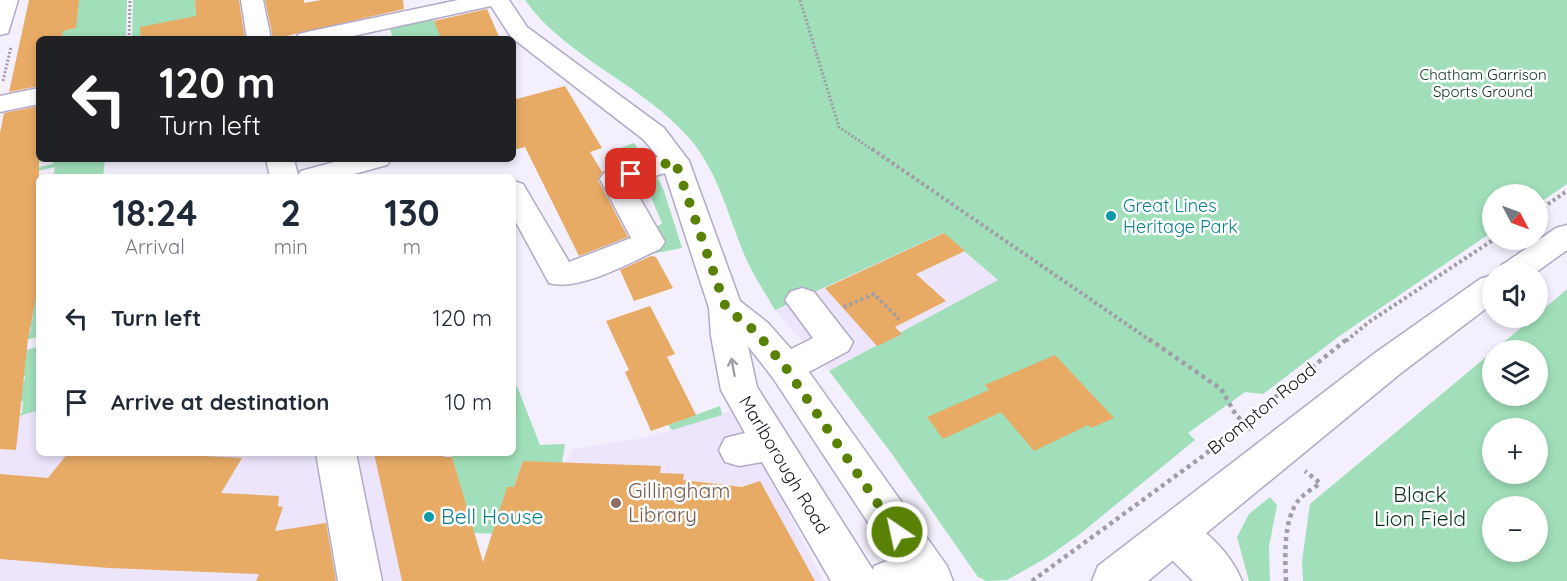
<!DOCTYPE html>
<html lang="en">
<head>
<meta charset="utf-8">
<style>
	:root { --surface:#fff; --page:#f2f2f3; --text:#1f2937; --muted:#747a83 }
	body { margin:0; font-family:Quicksand,sans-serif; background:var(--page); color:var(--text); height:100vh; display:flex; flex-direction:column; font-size:22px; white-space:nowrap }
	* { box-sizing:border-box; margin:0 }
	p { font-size:20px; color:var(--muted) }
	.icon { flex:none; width:33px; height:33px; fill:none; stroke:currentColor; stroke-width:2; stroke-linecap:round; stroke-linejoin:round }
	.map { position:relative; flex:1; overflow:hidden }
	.sheet { position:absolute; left:36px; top:174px; width:480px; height:282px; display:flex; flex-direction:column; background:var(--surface); border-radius:9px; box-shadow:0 3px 9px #0003 }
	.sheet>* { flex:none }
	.banner { position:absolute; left:36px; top:36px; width:480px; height:126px; border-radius:9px; box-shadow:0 3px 9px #0003; background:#202124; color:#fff; overflow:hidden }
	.needle { width:39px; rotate:131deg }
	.tools { position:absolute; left:1482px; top:184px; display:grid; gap:12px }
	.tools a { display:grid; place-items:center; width:66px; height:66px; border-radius:50%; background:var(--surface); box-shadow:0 3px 9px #0003; font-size:30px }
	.pin { position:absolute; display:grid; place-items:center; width:51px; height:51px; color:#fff; margin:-26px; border-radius:12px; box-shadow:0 3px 9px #0006 }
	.me { position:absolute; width:66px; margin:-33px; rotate:326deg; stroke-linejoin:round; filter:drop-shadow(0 0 4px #0008) }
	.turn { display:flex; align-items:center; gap:21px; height:126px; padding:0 24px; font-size:27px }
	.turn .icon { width:78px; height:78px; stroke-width:2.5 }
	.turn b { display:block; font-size:42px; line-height:51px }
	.eta { display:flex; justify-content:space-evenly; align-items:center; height:102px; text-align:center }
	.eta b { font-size:36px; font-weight:700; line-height:42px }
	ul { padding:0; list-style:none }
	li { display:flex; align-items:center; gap:18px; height:84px; padding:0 24px }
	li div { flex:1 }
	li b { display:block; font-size:22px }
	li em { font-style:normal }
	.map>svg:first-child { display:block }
	.built { fill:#ece5fc }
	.green { fill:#a0dfb9; fill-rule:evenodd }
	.building { fill:#e7ab66 }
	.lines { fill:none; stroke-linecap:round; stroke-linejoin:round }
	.minor-casing { stroke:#b2a9c7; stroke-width:3 }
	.major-casing { stroke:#b2a9c7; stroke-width:3 }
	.path-far2 { stroke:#a09ca8; stroke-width:3; stroke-dasharray:2 2; stroke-linecap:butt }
	.path-far1 { stroke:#a09ca8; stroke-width:4; stroke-dasharray:3 3; stroke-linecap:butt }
	.path { stroke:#a09ca8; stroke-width:4.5; stroke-dasharray:4 4; stroke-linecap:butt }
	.minor { fill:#fff; fill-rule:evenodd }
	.major { fill:#fff; fill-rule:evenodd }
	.oneway { stroke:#a19fa3 }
	.route { stroke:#588105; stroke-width:10; stroke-dasharray:0 18 }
	.culture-dot { fill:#0f9aa8; stroke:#fff; stroke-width:2 }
	.education-dot { fill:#8d6e63; stroke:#fff; stroke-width:2 }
	.labels { text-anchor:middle; stroke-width:5; stroke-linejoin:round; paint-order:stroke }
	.far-park-label { font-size:15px; fill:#0c3320; stroke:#fff }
	.culture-label { font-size:18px; fill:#0d838f; stroke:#fff; text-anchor:start }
	.street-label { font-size:18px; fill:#13101a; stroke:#fff }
	.near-education-label { font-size:21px; fill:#785e54; stroke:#fff; text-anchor:start }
	.near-park-label { font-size:21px; fill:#0c3320; stroke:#fff }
	.near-culture-label { font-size:21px; fill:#0d838f; stroke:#fff; text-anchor:start }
</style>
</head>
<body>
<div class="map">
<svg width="1567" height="581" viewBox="0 0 1567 581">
	<rect width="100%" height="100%" fill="#f3effc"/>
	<path class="built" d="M 939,230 L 999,281 L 829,371 L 772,307 Z
		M 39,406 L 39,453 L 375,453 L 402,581 L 0,581 L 0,422 Z
		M 736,409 L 823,581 L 533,581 L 562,471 L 573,449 L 644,438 Z"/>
	<path class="green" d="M 67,0 L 127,0 L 126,39 L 53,39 L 62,37 L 62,34 L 52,33 L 76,28 Z
		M 133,0 L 195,0 L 196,16 L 179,39 L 132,39 Z
		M 525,0 L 1567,0 L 1567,184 L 1538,204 L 1538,195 L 1492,195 L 1492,232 L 1338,337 L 1263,394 L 1245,392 L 1188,433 L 1195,440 L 1080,534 L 1046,558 L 1007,580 L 986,581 L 978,577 L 892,454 L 829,371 L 998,280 L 943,233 L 775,310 C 765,292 752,274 744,254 C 728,215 718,172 690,139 C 644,85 566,58 525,0 Z
		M 433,19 L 435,24 L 447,21 L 456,39 L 393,39 L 390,29 Z
		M 634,143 L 648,162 L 634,166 L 626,151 L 609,152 Z
		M 39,159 L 105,159 L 103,177 L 53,177 L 55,167 L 29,173 L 30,169 L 53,164 L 54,159 L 31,164 Z
		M 656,175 L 664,191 L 682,248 L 642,256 L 655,228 L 662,223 L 644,181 Z
		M 39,259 L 39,410 L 9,419 L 10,416 L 22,413 L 23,401 L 0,408 L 0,390 L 24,382 L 25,376 L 0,383 L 20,352 L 36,347 L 37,337 L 1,347 L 2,341 L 30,333 L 31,327 L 4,330 L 32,321 Z
		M 1567,289 L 1567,581 L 1303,581 L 1302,561 L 1310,504 L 1492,352 L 1492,396 L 1538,396 L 1538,351 L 1493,351 L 1533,318 L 1538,318 L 1538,314 ZM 1492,429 L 1538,429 L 1538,474 L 1492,474 ZM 1492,507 L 1538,507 L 1538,552 L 1492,552 Z
		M 517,386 L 540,445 L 565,444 L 562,463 L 523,461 L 514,487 L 507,488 L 498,516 L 502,534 L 474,533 L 451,454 L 513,453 L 513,387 Z
		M 720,406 L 722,415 L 672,430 L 668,425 Z
		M 1270,497 L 1277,505 L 1269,547 L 1270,581 L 1249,581 L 1237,537 L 1249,514 Z"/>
	<path class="building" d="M 29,0 L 79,0 L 76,28 L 63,31 L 62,37 L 39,39 L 39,86 L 9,92 Z
		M 195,0 L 239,0 L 245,39 L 141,39 L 140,27 L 196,16 Z
		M 265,0 L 304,0 L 304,3 L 321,0 L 403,0 L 404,9 L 273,39 Z
		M 487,9 L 500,39 L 441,39 L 434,21 Z
		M 565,86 L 602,148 L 590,152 L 602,172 L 598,180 L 628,237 L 579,256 L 525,147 L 513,150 L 513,100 Z
		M 39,106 L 39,282 L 28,339 L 16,450 L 0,449 L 0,133 L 4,113 Z
		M 944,233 L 965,251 L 916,274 L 946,301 L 895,327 L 902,334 L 877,346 L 825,288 Z
		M 651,256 L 656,257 L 673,288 L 634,301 L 620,270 Z
		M 650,306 L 675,354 L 667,357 L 696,415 L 651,431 L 625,372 L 629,370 L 606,321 Z
		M 1055,355 L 1114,418 L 1091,428 L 1088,425 L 1034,451 L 1001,412 L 943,439 L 927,417 L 989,390 L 985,385 Z
		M 68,453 L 146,453 L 242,458 L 221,493 L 279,496 L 278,506 L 283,507 L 275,531 L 326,523 L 336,581 L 256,581 L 259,574 L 109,568 L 0,559 L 0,474 L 48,478 Z
		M 374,453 L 448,453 L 443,457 L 452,457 L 483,562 L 507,487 L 514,487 L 523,461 L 661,466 L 660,473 L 684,474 L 683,480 L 742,487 L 760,481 L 815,581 L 402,581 Z"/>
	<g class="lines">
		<defs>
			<path id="minor" d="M 0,0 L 18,0 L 8,33 L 0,35 Z
				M 241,0 L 263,0 L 271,39 L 247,39 Z
				M 458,0 L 509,0 L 527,27 L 664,128 L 689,161 L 740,301 L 768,323 L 791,349 L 813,338 L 785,300 L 790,292 L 802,288 L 814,292 L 853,342 L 848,351 L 809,372 L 947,566 L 953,581 L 831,581 L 762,462 L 739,466 L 725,462 L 719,450 L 725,438 L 745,433 L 721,390 L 711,336 L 709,308 L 665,173 L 631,183 L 665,242 L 660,249 C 631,262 579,292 549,283 L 513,217 L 513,181 L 523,184 L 569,262 L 631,238 L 600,179 L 604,173 L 658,157 L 644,140 L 511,37 L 491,6 L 339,39 L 295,39 L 299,34 L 307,32 ZM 748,346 L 773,378 L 892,559 L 874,566 L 873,570 L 757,387 Z
				M 39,88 L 39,104 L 0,112 L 0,96 Z
				M 266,159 L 294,159 L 298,175 L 301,171 L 345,159 L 391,159 L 387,165 L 343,177 L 270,177 Z
				M 316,453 L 356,453 L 382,581 L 338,581 Z
				M 1175,515 C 1204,526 1230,552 1242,581 L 1193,581 L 1160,548 L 1154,534 L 1160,520 Z"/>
			<path id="major" d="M 1567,225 L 1567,250 L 1535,273 L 1497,273 L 1502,265 L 1556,228 Z
				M 1492,275 L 1492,304 L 1401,373 L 1148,581 L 1092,581 L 1098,566 L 1375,353 L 1480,279 Z"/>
		</defs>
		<use href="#minor" class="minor-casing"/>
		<use href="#major" class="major-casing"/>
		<path class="path-far2" d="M 800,0 L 839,127 L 874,151
			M 129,39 L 130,0
			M 3,81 L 11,47"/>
		<path class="path-far1" d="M 872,149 L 1151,341
			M 1538,211 L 1567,191
			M 844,307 L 874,294 L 899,319
			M 1346,341 L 1369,322 L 1493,240"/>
		<path class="path" d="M 1149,339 L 1221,389 L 1236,415 L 1251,430
			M 1032,581 L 1203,456 L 1347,339
			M 1286,581 C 1285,558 1283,521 1298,501 C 1303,494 1313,489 1320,483 L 1305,471"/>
		<use href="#minor" class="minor"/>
		<use href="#major" class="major"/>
	</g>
	<defs><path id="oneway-shaft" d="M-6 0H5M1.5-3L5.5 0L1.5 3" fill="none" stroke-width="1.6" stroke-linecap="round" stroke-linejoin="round" transform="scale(1.5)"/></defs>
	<use class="oneway" href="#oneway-shaft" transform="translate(733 367) rotate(-100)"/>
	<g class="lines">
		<path class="route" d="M 631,174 L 675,161 L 726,308 L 756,332 L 786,368 L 897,532"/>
	</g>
	<g class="culture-dot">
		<circle cx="1111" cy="216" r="6"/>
		<circle cx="429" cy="517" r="6"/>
	</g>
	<circle class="education-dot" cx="616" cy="503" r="6"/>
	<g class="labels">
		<g class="far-park-label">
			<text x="1483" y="80">Chatham Garrison<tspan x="1483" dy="17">Sports Ground</tspan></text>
		</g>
		<g class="culture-label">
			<text x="1123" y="212">Great Lines<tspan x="1123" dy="21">Heritage Park</tspan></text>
		</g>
		<g class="street-label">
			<text transform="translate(1262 409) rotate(-39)" y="6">Brompton Road</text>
			<text transform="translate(784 465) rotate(59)" y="6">Marlborough Road</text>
		</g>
		<g class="near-education-label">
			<text x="628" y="498">Gillingham<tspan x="628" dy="24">Library</tspan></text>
		</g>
		<g class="near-park-label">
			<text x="1420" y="502">Black<tspan x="1420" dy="24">Lion Field</tspan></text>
		</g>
		<g class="near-culture-label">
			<text x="441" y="524">Bell House</text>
		</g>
	</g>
</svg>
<div class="tools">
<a><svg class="needle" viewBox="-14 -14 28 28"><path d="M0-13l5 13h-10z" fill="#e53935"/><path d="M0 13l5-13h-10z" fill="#747a83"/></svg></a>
<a><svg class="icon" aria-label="sound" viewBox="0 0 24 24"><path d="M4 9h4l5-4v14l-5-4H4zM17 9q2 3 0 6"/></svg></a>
<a><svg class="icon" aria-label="layers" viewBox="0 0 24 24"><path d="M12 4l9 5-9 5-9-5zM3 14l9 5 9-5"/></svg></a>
<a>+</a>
<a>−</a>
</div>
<div class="pin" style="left:631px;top:174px;background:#d93025"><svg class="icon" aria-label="arrive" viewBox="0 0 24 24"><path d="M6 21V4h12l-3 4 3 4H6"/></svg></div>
<svg class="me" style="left:897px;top:532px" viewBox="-20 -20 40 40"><circle r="17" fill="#588105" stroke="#fff" stroke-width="3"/><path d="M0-11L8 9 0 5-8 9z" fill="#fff"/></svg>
<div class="banner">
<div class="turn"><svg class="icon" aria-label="left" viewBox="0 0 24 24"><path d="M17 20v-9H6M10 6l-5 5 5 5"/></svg><div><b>120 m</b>Turn left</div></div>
</div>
<section class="sheet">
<div class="eta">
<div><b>18:24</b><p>Arrival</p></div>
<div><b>2</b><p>min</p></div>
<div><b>130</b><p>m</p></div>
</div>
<ul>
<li><svg class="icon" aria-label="left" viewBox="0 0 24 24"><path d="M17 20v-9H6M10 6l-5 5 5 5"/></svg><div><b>Turn left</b></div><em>120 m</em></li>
<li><svg class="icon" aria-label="arrive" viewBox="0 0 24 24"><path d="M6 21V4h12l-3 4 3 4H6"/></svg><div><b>Arrive at destination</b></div><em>10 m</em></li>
</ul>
</section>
</div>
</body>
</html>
